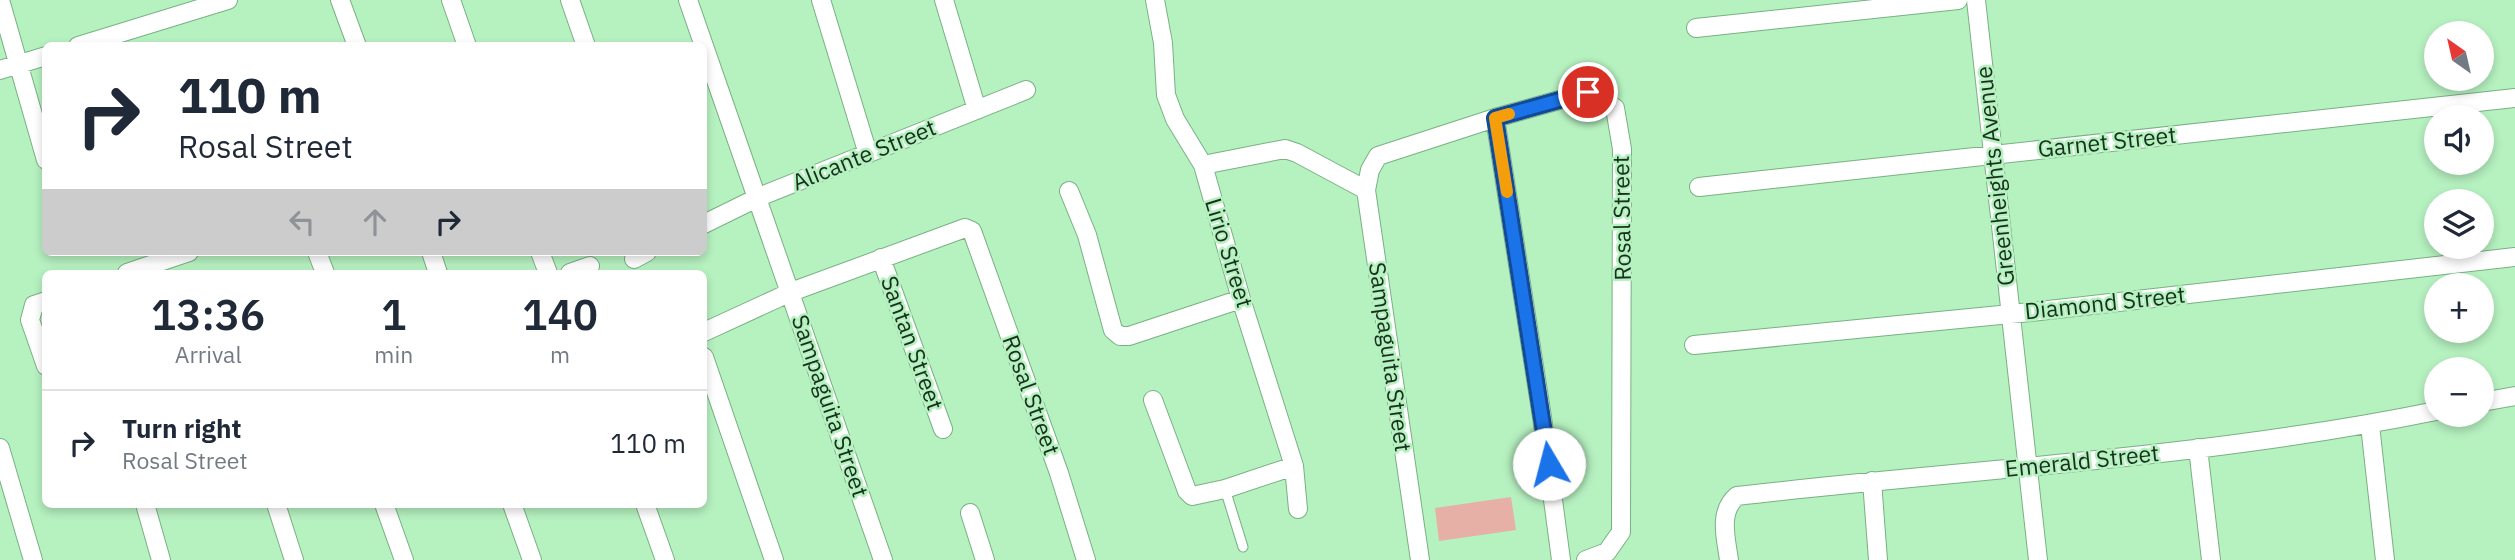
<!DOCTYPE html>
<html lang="en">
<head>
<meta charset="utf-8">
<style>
	:root { --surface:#fff; --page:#f2f2f3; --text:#1f2937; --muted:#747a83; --line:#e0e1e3 }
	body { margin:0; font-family:"IBM Plex Sans",sans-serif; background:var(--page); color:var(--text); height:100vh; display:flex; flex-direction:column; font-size:26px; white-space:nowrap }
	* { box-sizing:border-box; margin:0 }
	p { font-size:23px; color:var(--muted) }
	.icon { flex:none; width:38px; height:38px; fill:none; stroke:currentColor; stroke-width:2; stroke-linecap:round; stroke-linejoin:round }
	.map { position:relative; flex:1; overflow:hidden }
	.drawer { position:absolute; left:42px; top:270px; width:665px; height:238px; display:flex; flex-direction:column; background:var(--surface); border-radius:10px; box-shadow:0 4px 10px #0003 }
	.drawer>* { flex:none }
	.guide { position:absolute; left:42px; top:42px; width:665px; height:214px; border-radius:10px; box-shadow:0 4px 10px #0003; background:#fff; color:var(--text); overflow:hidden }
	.needle { width:46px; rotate:326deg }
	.controls { position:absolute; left:2424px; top:21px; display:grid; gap:14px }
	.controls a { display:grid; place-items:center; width:70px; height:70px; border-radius:50%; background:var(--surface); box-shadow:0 4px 10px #0003; font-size:35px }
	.pin { position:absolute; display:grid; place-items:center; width:60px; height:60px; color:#fff; margin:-30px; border:4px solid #fff; border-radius:50%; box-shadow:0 2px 7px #0007 }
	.me { position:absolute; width:77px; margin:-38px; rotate:352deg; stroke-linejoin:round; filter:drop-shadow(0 0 5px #0008) }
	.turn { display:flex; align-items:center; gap:24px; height:147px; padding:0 21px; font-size:32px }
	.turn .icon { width:91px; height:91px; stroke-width:2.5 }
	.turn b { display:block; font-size:49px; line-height:60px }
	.lanes { display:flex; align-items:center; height:66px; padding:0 21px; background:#0003; justify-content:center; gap:35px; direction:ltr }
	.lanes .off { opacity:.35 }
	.eta { display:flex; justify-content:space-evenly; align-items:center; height:119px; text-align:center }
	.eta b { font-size:42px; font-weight:600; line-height:49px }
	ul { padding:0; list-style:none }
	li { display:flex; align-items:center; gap:21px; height:105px; padding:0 21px; border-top:2px solid var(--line) }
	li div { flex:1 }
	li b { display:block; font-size:26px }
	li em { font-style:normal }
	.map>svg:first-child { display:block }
	.pitch { fill:#e6b0a7 }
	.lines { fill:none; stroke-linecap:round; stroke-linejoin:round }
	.service-casing { stroke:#79b183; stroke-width:11 }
	.minor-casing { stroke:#79b183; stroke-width:20 }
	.service { stroke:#fff; stroke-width:9 }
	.minor { stroke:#fff; stroke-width:18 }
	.route-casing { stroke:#114b97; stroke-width:18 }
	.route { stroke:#1a73e8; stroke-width:12 }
	.slow { stroke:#f59e0b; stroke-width:12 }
	.labels { text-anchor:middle; stroke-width:5; stroke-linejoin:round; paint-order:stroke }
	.street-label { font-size:23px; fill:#18301d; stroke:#b6f1c0 }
</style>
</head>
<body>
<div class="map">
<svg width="2515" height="560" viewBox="0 0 2515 560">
	<rect width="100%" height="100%" fill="#b6f1c0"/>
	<path class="pitch" d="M 1511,497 L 1516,530 L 1439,541 L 1435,508 Z"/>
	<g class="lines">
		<defs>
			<path id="service" d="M 1225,489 L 1243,547"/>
			<path id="minor" d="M 0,0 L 46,160
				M 340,0 L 357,46
				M 451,0 L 467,46
				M 570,0 L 586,46
				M 688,0 L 883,560
				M 821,0 L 868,154
				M 944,0 L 977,110
				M 1155,0 L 1163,43 L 1166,95 L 1175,119 L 1203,165
				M 1976,0 L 2038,560
				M 1696,28 L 1958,0
				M 78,46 L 228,0
				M 0,70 L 46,56
				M 1495,118 L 1542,417 L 1561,560
				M 1699,187 L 2515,98
				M 1069,191 L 1087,235 L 1113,330 L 1120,336 L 1129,336 L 1241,299
				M 704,224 L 759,197 L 1026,90
				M 317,252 L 325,273
				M 431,252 L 438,273
				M 540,252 L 548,273
				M 881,258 L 943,429
				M 634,259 L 647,252
				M 127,273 L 189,252
				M 570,273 L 590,266
				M 46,301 L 34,305 L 30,320 L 46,366
				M 704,332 L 791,292 L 965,228 L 972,231 L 1059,473 L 1086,560
				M 1694,345 L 2031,312 L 2515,257
				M 704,357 L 774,560
				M 1153,400 L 1187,491 L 1192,496 L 1225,489 L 1294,466
				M 2482,402 L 2515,396
				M 2370,425 L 2385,560
				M 0,448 L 33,560
				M 2198,448 L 2211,560
				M 1872,481 L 1878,560
				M 145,504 L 161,560
				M 276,504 L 294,560
				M 384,504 L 404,560
				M 512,504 L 532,560
				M 645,504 L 665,560
				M 1298,509 L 1294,466 L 1241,299 L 1203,165 L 1285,149 L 1297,153 L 1366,190
				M 970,513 L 985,560
				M 1420,560 L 1366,190 L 1370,170 L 1378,156 L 1495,118 L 1588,92 L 1615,108 L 1622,149 L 1621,532 L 1607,552 L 1586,560
				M 1729,560 C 1726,538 1718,512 1737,496 C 1970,469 2206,458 2436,411"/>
		</defs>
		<use href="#service" class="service-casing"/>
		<use href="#minor" class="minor-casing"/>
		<use href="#service" class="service"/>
		<use href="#minor" class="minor"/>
	</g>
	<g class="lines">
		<defs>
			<path id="route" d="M 1549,464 L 1495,118 L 1588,92"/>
		</defs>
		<use href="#route" class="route-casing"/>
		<use href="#route" class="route"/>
		<path class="slow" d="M 1507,192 L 1495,118 L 1509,114"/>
	</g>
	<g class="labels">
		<g class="street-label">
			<text transform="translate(2107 142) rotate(-6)" y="8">Garnet Street</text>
			<text transform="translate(864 155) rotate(-22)" y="8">Alicante Street</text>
			<text transform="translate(1995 176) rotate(-96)" y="8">Greenheights Avenue</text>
			<text transform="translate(1622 218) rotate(-91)" y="8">Rosal Street</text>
			<text transform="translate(1229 253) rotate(73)" y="8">Lirio Street</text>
			<text transform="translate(2105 303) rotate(-6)" y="8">Diamond Street</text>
			<text transform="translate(912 343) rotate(70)" y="8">Santan Street</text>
			<text transform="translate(1390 357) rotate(82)" y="8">Sampaguita Street</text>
			<text transform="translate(1031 395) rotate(70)" y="8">Rosal Street</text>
			<text transform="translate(830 406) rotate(71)" y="8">Sampaguita Street</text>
			<text transform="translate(2082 461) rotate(-6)" y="8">Emerald Street</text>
		</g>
	</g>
</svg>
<div class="controls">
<a><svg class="needle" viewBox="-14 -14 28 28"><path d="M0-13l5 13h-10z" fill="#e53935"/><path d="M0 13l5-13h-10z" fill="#747a83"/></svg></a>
<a><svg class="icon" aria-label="sound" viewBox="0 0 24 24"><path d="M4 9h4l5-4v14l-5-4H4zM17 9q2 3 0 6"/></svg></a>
<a><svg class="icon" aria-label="layers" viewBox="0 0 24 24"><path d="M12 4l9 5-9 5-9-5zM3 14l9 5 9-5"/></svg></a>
<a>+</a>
<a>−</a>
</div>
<div class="pin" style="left:1588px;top:92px;background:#d93025"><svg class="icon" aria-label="arrive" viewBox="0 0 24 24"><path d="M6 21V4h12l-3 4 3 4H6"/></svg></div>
<svg class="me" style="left:1549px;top:464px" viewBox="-20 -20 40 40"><circle r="19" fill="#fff"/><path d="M0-13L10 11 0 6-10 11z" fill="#1a73e8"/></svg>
<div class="guide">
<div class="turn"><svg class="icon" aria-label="right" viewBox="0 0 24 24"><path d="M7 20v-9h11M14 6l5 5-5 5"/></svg><div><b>110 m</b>Rosal Street</div></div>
<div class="lanes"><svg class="icon off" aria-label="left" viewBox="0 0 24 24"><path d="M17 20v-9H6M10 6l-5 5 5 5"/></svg><svg class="icon off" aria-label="ahead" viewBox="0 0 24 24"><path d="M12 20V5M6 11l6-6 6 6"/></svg><svg class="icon" aria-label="right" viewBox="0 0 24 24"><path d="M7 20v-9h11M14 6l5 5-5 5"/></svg></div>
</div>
<section class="drawer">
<div class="eta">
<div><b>13:36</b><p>Arrival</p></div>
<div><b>1</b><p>min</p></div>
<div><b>140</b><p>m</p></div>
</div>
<ul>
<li><svg class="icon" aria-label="right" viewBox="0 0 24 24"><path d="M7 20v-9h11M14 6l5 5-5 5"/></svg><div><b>Turn right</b><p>Rosal Street</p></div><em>110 m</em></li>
</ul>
</section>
</div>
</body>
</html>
